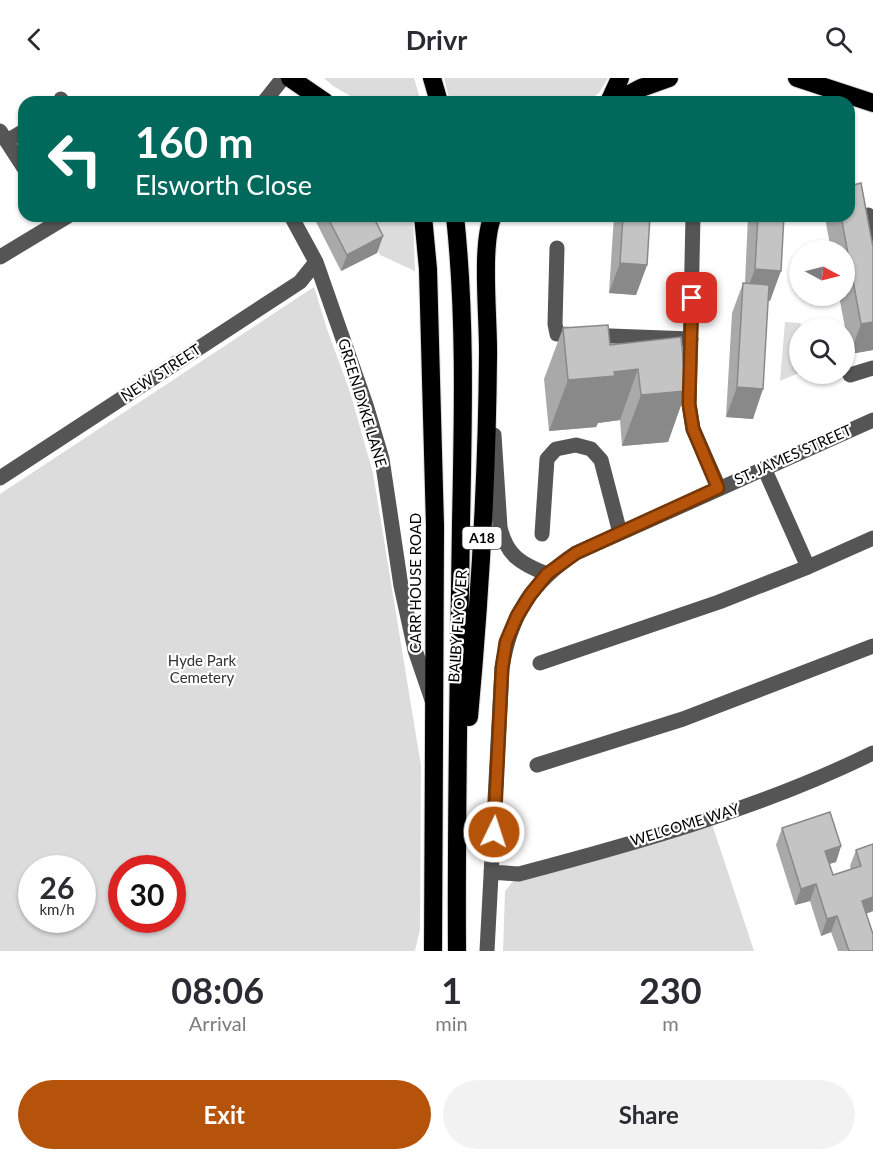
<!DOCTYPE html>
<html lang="en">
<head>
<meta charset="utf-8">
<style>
	:root { --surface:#fff; --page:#f2f2f3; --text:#2b2b33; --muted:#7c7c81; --accent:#b45309 }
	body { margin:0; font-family:Lato,sans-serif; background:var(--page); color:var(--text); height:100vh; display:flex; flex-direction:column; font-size:22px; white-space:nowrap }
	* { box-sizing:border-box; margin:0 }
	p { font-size:20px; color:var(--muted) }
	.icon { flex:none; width:33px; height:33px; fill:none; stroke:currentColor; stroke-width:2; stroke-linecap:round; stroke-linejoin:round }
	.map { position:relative; height:873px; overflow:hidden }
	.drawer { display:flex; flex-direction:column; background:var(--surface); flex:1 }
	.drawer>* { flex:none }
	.guide { position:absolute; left:18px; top:18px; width:837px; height:126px; border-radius:18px; box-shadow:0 2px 4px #0004; background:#00695c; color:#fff; overflow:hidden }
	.needle { width:39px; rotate:97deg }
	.fabs { position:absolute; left:789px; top:162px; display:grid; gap:12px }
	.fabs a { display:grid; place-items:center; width:66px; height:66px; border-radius:50%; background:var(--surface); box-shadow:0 2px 4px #0004; font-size:30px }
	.speed { position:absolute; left:18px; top:777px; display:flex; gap:12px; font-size:30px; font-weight:700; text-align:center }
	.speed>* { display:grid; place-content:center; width:78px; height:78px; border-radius:50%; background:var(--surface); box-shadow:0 2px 4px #0004; line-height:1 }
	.speed small { font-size:15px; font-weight:400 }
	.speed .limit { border:9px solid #d22; background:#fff; color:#111 }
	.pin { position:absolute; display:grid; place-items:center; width:51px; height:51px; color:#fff; margin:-26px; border-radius:12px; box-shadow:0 3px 9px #0006 }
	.me { position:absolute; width:66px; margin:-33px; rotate:4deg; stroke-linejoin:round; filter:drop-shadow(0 0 4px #0008) }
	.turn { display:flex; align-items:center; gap:21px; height:126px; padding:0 18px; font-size:27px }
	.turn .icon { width:78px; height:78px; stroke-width:2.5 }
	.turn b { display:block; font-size:42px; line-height:51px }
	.eta { display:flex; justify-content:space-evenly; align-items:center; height:102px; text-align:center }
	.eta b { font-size:36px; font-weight:700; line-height:42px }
	.primary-button { display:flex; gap:12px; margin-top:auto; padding:12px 18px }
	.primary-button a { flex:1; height:69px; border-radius:36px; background:var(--accent); color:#fff; font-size:24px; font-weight:700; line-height:69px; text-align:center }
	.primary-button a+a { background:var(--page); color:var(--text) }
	header { display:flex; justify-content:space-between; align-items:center; height:78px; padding:0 18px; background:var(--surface); font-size:27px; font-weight:700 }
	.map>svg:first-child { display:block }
	.green { fill:#dcdcdc; fill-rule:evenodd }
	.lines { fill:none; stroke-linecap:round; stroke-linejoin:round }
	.highway-casing { stroke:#dbdbdb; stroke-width:20 }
	.minor { stroke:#555; stroke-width:15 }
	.highway { stroke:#000; stroke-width:18 }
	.wall { fill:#a9a9a9 }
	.shaded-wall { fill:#898989 }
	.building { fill:#c4c4c4; stroke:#898989; stroke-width:1.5 }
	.route-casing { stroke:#753606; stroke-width:15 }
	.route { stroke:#b45309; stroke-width:10 }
	.labels { text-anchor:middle; stroke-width:4.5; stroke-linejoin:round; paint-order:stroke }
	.shield { fill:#fff; stroke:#4c4c4c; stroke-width:1.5 }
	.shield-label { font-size:14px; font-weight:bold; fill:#000 }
	.street-label { font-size:15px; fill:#000; stroke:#fff }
	.park-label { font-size:15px; fill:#333; stroke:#fff }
</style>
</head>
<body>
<header><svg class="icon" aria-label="back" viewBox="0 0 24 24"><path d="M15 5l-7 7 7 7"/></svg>Drivr<svg class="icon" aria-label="search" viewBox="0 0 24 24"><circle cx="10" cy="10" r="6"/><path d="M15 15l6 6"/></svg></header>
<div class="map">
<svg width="873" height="873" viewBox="0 0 873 873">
	<rect width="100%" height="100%" fill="#fff"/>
	<path class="green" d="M 324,0 L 414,0 L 421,24 L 361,24 L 333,8 Z
		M 444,0 L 608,0 L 599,15 L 586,24 L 450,24 Z
		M 363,138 L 413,138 L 415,193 L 380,177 Z
		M 314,209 L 327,251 L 350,314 L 373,395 L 421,688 L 420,851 L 415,873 L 0,873 L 0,416 ZM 82,790 L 82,842 L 32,842 L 32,790 ZM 172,790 L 172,842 L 122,842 L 122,790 Z
		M 785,244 L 800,245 L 803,250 L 800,250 L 799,295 L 780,303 Z
		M 710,740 L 754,873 L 503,873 L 505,813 L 519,796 Z"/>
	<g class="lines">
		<defs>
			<path id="highway" d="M 290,0 L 325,24
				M 432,0 L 439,24
				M 797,0 L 873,25
				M 609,24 L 620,0
				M 614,24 L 641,10 L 669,0
				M 423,138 L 428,191 L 435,448 L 433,873
				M 455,138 C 466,240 463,344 461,446 C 459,589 456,731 457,873
				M 469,639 C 480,519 487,399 488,279 C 489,245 480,166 493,138"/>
		</defs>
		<use href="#highway" class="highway-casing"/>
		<path class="minor" d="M 60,24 L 61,21
			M 264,24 L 283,0
			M 0,53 L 24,90
			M 7,63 L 24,53
			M 868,137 L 873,163
			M 291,138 L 316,184 L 366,327 L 382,381 L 401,508 L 415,572 L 432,622
			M 693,138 L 689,326 L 693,351 L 719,410
			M 557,170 L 555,246 L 557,256 L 691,261
			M 0,179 L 68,138
			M 850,297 L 873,290
			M 494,357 L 500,449 C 506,477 521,486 547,496
			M 764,390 L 808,489
			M 0,400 L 300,204 L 316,184
			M 542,456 L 547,381 L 556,371 L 576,367 L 591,371 L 601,382 L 620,455
			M 540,585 L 719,524 L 808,489 L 873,460
			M 537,687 L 683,641 L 873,568
			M 491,794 L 519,796 C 640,764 761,730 873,675
			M 487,873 L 502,590 C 510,538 532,504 576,475 L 873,342"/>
		<use href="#highway" class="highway"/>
	</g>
	<path class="wall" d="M 313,138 L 373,138 L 383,158 L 377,175 L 341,193 Z
		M 614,138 L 650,138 L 647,187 L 636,217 L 609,215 Z
		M 748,138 L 784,138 L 770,223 L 768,223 L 753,341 L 726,339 L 732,235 L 743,205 L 745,205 Z
		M 825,138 L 849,138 L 873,169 L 873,272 L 850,276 L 839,218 L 844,218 L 844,172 L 831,172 L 825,140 Z
		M 563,250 L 610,267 L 686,313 L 668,364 L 622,368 L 620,342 L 598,345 L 596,349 L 549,353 L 544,301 Z
		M 782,750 L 841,768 L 836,784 L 829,786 L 833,797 L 851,792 L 850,788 L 856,772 L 873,766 L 873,833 L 866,836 L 873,873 L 838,873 L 831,854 L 821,858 L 810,823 L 795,827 L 776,767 Z"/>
	<path class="shaded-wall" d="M 383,158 L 377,175 L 341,193 L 347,177 Z
		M 620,185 L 647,187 L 636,217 L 609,215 Z
		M 755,191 L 781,193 L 770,223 L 744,221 Z
		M 873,244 L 873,272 L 850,276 L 861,246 Z
		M 638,291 L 620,342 L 598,345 L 596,349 L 549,353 L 568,302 L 614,294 Z
		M 737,309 L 763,311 L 753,341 L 726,339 Z
		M 686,313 L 668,364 L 622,368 L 641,317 Z
		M 841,768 L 836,784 L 819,789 L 825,773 Z
		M 816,806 L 810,823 L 795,827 L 801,811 Z
		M 873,819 L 873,833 L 856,839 L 862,823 Z
		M 837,838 L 831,854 L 821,858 L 827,841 Z"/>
	<path class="building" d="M 861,105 L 873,169 L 873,244 L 861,246 L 841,138 L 849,138 L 849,108 Z
		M 327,138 L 373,138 L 383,158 L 347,177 Z
		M 623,138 L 650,138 L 647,187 L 620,185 Z
		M 758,138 L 784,138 L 781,193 L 755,191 Z
		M 743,205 L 769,207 L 763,311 L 737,309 Z
		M 608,247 L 610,267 L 681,259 L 686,313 L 641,317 L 638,291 L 614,294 L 615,298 L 568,302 L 563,250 Z
		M 830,734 L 841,768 L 825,773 L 833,797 L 861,788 L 856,772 L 873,766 L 873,819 L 862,823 L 873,856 L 873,873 L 849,873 L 837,838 L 827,841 L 816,806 L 801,811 L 782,750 Z"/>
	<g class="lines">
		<defs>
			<path id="route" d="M 494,754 L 502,590 L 506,564 L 517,538 L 530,517 L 547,496 L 576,475 L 718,410 L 693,351 L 689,326 L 692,220"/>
		</defs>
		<use href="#route" class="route-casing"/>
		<use href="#route" class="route"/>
	</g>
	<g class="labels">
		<rect class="shield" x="462.5" y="449" width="39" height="22" rx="4.5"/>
		<g class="shield-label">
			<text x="482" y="465">A18</text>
		</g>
		<g class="street-label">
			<text transform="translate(161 295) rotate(-33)" y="5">NEW STREET</text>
			<text transform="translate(362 325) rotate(73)" y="5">GREEN DYKE LANE</text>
			<text transform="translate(793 377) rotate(-24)" y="5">ST. JAMES STREET</text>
			<text transform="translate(416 505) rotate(-90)" y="5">CARR HOUSE ROAD</text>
			<text transform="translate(458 548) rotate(-86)" y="5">BALBY FLYOVER</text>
			<text transform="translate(685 747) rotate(-17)" y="5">WELCOME WAY</text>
		</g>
		<g class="park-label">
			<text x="202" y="588">Hyde Park<tspan x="202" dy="17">Cemetery</tspan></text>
		</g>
	</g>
</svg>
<div class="fabs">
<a><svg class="needle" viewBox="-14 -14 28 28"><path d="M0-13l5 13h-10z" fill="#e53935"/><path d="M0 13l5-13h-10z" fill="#7c7c81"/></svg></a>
<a><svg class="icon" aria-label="search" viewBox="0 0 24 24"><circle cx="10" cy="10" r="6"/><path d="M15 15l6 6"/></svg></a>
</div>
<div class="speed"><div>26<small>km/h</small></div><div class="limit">30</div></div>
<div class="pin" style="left:692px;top:220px;background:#d93025"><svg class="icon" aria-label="arrive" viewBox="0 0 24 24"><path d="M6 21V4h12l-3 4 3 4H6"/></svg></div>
<svg class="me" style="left:494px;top:754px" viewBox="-20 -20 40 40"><circle r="17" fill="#b45309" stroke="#fff" stroke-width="3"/><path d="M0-11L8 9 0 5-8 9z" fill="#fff"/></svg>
<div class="guide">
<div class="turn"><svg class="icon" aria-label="left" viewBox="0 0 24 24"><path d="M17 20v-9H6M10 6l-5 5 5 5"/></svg><div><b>160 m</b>Elsworth Close</div></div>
</div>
</div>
<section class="drawer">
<div class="eta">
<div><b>08:06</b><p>Arrival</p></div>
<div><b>1</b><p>min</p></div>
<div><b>230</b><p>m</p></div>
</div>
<div class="primary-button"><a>Exit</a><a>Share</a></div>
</section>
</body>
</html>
